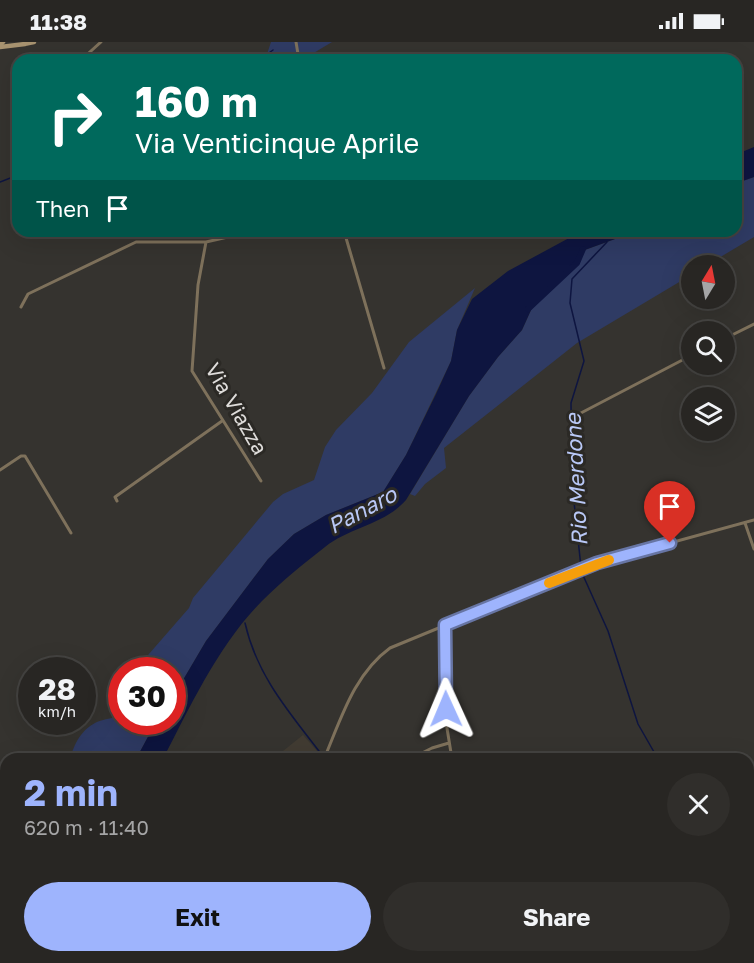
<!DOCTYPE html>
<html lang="en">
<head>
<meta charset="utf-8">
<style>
	:root { --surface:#282623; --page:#302e2b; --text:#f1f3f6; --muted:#a5a5a6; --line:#444341; --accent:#9eb4fd }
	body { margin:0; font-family:"Golos Text",sans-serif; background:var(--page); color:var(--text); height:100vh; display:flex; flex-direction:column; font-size:22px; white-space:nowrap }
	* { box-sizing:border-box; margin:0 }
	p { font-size:20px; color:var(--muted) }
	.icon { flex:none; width:33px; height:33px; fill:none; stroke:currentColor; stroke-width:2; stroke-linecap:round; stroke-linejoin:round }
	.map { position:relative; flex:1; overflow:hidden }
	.panel { position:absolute; left:0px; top:711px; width:754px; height:210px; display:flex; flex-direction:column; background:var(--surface); border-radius:18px 18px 0 0; box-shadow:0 6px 24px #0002,0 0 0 2px var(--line) }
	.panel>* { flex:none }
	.hud { position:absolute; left:12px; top:12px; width:730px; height:183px; border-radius:18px; box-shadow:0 6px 24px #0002,0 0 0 2px var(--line); background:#00695c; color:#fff; overflow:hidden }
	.needle { width:39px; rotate:10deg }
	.buttons { position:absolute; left:681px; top:213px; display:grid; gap:12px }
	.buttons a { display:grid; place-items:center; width:54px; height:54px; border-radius:50%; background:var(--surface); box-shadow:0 6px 24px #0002,0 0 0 2px var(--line); font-size:30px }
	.speed { position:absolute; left:18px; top:615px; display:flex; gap:12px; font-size:30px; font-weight:700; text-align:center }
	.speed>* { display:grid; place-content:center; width:78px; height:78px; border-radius:50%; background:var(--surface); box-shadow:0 6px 24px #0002,0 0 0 2px var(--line); line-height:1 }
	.speed small { font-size:15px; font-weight:400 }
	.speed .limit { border:9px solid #d22; background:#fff; color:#111 }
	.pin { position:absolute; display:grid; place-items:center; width:51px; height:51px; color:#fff; margin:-62px -26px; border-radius:50% 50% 50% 0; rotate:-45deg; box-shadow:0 0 6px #0007 }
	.pin .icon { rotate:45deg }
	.me { position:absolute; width:66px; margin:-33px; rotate:359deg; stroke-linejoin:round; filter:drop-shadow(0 0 4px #0008) }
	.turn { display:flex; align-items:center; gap:21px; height:126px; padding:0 24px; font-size:27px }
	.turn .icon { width:78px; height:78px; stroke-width:2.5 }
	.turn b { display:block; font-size:42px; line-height:51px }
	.then { display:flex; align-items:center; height:57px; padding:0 24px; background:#0003; gap:12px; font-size:22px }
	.round { display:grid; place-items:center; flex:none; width:63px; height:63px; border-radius:32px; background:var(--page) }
	.summary { display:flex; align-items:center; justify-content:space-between; height:102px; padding:0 24px }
	h1 { font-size:36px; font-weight:700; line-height:45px; color:var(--accent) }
	.cta { display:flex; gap:12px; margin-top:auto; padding:12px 24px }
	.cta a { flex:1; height:69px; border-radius:36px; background:var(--accent); color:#111; font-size:24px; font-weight:700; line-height:69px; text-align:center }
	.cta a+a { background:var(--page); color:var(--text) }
	.status { display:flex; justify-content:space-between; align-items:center; height:42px; padding:0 30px; background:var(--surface); direction:ltr }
	.status svg { height:16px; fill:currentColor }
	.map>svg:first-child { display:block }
	.built { fill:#413b32 }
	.green { fill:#2f3b64 }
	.water { fill:#0e1540 }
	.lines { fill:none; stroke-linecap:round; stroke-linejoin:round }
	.stream { stroke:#0e1540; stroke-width:1.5 }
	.river { stroke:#0e1540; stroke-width:6 }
	.minor { stroke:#7e715b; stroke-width:3 }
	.secondary { stroke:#a89370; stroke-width:4.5 }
	.primary { stroke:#c9ae7f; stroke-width:4.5 }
	.route-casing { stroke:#6775a4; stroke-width:15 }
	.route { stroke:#9eb4fd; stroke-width:10 }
	.slow { stroke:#f59e0b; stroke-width:10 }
	.labels { text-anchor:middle; stroke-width:6; stroke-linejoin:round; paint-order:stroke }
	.street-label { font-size:21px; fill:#dedcda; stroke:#2b2925 }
	.water-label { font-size:22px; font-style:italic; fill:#b9c8f6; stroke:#2b2925 }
</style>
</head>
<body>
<div class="status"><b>11:38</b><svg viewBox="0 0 49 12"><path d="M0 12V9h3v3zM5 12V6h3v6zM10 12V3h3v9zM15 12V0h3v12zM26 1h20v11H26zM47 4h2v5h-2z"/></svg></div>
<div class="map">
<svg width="754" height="921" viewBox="0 0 754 921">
	<rect width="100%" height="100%" fill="#35332f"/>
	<path class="built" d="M 303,693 L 324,717 L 273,717 Z
		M 284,915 L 483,915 L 485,921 L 287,921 Z
		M 555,915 L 652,915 L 639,921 L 557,921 Z"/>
	<path class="green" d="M 271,0 L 332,0 L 302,18 L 255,18 L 267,12 Z
		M 754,135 L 754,195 L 707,223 L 692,224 L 691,233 L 577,301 L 444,406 L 446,426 L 425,442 L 415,454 L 410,452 L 469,354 L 498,315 L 522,288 L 536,257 L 577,221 L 582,209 L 637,189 L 736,189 L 737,141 Z
		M 475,246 L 457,288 L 451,319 L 406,413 L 383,450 L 326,473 L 294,492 L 268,517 L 206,599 L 173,655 L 172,628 L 135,628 L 189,566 L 193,556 L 273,460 L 283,452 L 314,438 L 325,405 L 336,388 L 372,351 L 409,300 Z
		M 121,671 L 122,680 L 156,680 L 136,717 L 70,717 C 75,699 84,683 103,678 C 111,676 115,676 121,671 Z"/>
	<path class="water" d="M 754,105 L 754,135 L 737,141 L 737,112 Z
		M 582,189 L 637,189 L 582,209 L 577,221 L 536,257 L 522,288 L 498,315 L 469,354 L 406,458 C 384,483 350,485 325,505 C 303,522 281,540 262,559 C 219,602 191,663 163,717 L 136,717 L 156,680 L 172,680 L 173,655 L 206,599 L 268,517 L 294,492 L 326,473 L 383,450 L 406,413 L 436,352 L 451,319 L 457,288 L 472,257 L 508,229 Z"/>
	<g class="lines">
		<path class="stream" d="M 259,18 L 273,8
			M 0,140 L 18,133
			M 581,525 L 572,441 L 571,361 L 584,319 L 570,261 L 572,237 L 607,200
			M 582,531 L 608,589 L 638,682 L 658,717
			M 245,581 C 257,634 289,670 322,713
			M 748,869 L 754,878
			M 748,895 L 754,891
			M 487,915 L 489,918
			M 712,918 L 715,915"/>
		<path class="river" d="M 528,267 L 577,221 L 583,207"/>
		<path class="minor" d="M 296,0 L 299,18
			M 81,18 L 101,0
			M 15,137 L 18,136
			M 254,189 L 206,200 L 198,243 L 192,329 L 261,439
			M 344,189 L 384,326
			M 21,265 L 28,252 L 136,200 L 206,200
			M 724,297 L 754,282
			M 579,372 L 692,313
			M 0,428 L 21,414 L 25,414 L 71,491
			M 117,459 L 115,455 L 222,379
			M 745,481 L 754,507
			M 445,583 L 446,680 L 452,717
			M 324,717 C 341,677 354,632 390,606 L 597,521 L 754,478
			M 410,717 L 432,706 L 449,701
			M 327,915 L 329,921
			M 366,915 L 369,921
			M 413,915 L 416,921
			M 490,921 L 500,917
			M 513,921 L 533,915"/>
		<path class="secondary" d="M 0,2 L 3,0
			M 24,2 L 34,0
			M 0,5 L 25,2"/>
		<path class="primary" d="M 748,898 L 754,895
			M 711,921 L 721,915"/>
	</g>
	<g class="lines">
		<defs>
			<path id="route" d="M 446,667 L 445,583 L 597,521 L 670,501"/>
		</defs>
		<use href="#route" class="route-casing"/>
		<use href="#route" class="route"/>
		<path class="slow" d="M 549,541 L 609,518"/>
	</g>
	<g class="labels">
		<g class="street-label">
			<text transform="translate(236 367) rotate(60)" y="7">Via Viazza</text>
		</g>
		<g class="water-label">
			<text transform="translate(576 438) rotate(-93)" y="8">Rio Merdone</text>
			<text transform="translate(362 468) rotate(-28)" y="8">Panaro</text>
		</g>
	</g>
</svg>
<div class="buttons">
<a><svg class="needle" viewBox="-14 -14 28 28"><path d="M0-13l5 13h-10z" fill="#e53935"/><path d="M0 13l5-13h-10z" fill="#a5a5a6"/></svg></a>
<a><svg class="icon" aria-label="search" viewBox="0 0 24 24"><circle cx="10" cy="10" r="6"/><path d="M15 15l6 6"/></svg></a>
<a><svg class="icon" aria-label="layers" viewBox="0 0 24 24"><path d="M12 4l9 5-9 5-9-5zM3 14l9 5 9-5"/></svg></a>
</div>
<div class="speed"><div>28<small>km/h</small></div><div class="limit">30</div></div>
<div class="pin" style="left:670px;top:501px;background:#d93025"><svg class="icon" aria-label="arrive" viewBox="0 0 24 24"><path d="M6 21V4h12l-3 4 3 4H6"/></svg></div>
<svg class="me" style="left:446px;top:667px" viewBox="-20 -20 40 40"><path d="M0-17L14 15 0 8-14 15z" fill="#9eb4fd" stroke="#fff" stroke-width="4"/></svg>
<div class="hud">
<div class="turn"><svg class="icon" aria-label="right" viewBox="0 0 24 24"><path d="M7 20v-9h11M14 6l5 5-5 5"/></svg><div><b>160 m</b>Via Venticinque Aprile</div></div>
<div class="then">Then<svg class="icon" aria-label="arrive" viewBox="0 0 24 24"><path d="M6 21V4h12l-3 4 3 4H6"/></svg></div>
</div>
<section class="panel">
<div class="summary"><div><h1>2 min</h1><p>620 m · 11:40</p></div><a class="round"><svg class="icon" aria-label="close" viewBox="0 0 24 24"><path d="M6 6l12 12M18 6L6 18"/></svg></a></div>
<div class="cta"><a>Exit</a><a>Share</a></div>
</section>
</div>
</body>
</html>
